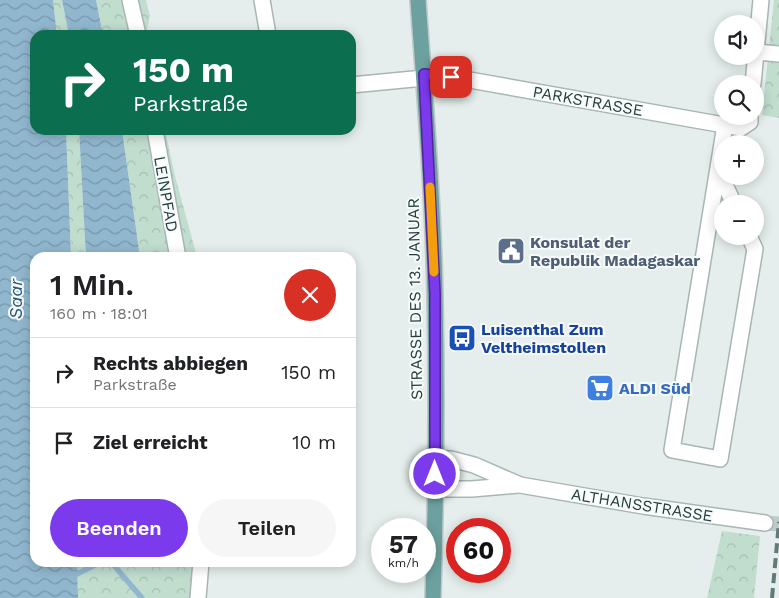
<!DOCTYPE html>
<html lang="de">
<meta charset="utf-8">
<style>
:root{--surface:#fff;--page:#f6f6f6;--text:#202124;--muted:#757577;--line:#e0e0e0;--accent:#7c3aed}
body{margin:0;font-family:"Work Sans",sans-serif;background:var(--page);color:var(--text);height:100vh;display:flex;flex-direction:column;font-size:19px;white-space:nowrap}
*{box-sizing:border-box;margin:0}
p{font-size:16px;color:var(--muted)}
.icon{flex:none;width:28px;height:28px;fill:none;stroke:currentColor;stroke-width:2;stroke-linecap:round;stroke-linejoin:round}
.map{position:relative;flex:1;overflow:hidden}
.side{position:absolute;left:30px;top:252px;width:326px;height:315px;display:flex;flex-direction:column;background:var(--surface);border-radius:15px;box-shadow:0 2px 12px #0003}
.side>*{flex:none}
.banner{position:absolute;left:30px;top:30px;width:326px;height:105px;border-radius:15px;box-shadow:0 2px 12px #0003;background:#0b6e4f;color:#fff;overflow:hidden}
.fabs{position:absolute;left:714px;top:15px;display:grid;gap:10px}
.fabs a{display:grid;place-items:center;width:50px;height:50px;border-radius:50%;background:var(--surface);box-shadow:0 2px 12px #0003;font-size:25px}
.speed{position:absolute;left:371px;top:518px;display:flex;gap:10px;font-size:25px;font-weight:700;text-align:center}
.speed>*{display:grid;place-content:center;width:65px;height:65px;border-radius:50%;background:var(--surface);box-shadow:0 2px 12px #0003;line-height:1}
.speed small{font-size:12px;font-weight:400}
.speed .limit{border:8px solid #d22;background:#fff;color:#111}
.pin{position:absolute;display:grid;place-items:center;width:42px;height:42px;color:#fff;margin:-21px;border-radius:10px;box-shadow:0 2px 8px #0006}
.me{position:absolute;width:55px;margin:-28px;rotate:0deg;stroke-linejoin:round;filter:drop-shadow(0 0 4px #0008)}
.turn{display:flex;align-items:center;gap:18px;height:105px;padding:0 20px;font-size:22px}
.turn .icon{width:65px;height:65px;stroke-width:2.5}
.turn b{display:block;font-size:35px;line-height:42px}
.round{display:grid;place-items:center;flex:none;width:52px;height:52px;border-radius:26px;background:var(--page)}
.headline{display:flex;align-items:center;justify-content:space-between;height:85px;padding:0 20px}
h1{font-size:30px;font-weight:600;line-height:38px}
.cta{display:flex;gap:10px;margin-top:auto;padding:10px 20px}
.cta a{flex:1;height:58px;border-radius:30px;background:var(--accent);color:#fff;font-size:20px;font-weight:600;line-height:58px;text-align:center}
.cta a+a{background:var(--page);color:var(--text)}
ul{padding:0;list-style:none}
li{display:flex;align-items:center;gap:15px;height:70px;padding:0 20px;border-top:1px solid var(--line)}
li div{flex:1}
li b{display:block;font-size:19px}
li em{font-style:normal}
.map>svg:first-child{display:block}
.forest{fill:url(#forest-crowns)}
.water{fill:url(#water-waves)}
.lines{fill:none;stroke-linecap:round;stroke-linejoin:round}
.stream{stroke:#91b7cf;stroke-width:5.5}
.minor-tunnel{stroke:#bfcbc9;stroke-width:15;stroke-dasharray:15 8;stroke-linecap:butt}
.minor-casing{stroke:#a8b6b4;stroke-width:18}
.major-casing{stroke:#c2c9c9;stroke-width:18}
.minor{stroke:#fff;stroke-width:15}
.major{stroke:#6ca19f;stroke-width:15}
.rail{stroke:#607a79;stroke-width:4;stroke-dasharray:10 5;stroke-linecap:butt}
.route-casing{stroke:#51269a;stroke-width:12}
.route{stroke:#7c3aed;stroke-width:9}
.slow{stroke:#f59e0b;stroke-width:9}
.labels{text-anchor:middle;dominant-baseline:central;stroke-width:4;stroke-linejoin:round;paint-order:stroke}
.street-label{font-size:16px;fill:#253f3e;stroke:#f6faf9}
.service-label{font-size:16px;font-weight:bold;fill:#4e5e75;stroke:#f6faf9;text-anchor:start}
.transit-label{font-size:16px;font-weight:bold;fill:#164399;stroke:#f6faf9;text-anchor:start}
.shop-label{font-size:16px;font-weight:bold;fill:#366cbe;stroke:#f6faf9;text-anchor:start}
.water-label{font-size:18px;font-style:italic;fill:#225678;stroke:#f6faf9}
</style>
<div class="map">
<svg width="779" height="598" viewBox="0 0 779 598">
<defs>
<pattern id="forest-crowns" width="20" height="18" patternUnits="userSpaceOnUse" patternTransform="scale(1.25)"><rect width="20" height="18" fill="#c0ddce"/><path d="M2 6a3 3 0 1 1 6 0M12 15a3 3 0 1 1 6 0" fill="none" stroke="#a5bfb2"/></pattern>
<pattern id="water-waves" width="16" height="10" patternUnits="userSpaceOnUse" patternTransform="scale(1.25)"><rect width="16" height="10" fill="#91b7cf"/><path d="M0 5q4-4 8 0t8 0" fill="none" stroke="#7696a9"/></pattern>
</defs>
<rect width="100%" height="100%" fill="#e5eeec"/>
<!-- forest -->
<g class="forest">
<path d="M53 0H62L69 35H57Z"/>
<path d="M96 0H146L150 16 146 35H103Z"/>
<path d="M774 0H779V118L762 115Z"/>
<path d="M66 130H79L86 257H71Z"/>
<path d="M122 130H165L175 176 197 257H140Z"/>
<path d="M722 531 760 536 754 598H707Z"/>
<path d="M102 562 208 563 205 598H78L77 563H90L93 568Z"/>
</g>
<!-- water -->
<g class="water">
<path d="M0 0H53L57 35H35V130H66L71 257 35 258V562L77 563 78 598H0Z"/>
<path d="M62 0H96L103 35H69Z"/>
<path d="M79 130H122L140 257H86Z"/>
</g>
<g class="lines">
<!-- stream -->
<g class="stream">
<path d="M111 562 142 598"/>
<path d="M70 573 77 574 101 562"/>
</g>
<!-- minor-tunnel -->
<path class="minor-tunnel" d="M765 523 779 524"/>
<defs>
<g id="minor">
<path d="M130 0 138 35"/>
<path d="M262 0 268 35"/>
<path d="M757 52 779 54"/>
<path d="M424 74 464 79 741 128 750 122V116"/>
<path d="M753 84 761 0"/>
<path d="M351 85 424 78"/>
<path d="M725 125 672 450 720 459 755 249 749 236"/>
<path d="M155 130 178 258"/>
<path d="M718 170 734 204"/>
<path d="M435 459H451L474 465 520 485 643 506 765 523"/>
<path d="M435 489H472L518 485"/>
<path d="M198 598 201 562"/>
</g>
<path id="major" d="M418 0C425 98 433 197 435 295 437 396 436 497 433 598"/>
</defs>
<!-- minor casing -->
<use href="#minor" class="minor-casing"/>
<!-- major casing -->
<use href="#major" class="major-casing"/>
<!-- minor -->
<use href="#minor" class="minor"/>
<!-- major -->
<use href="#major" class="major"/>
<!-- rail -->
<path class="rail" d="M772 598 779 522"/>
</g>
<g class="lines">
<defs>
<path id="route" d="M435 474V294L424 74 451 77"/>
</defs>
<!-- route casing -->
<use href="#route" class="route-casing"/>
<!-- route -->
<use href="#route" class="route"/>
<!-- slow -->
<path class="slow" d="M430 187 434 272"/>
</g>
<!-- icons -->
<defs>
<symbol id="civic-square" viewBox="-11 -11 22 22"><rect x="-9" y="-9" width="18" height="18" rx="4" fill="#5c6f8a" stroke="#f6faf9"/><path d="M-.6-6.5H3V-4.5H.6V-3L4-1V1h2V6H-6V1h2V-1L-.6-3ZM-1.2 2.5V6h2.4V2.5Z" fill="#fff"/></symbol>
<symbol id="bus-square" viewBox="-11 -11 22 22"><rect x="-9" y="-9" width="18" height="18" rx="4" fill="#1a4fb4" stroke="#f6faf9"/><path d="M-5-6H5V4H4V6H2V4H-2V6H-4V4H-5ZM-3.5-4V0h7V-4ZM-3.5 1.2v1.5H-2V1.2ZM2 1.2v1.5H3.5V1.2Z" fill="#fff"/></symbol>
<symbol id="supermarket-square" viewBox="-11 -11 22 22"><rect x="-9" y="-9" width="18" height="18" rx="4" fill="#3f7fe0" stroke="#f6faf9"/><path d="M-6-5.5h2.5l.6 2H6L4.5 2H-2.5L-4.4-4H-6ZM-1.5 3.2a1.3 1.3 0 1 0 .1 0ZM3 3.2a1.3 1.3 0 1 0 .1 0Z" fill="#fff"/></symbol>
</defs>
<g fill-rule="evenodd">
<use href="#civic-square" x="495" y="235" width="32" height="32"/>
<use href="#bus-square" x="446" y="322" width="32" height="32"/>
<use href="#supermarket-square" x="584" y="372" width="32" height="32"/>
</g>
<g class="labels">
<!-- street labels -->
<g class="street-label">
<text transform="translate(588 101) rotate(10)">PARKSTRASSE</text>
<text transform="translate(166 194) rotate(80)">LEINPFAD</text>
<text transform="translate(415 299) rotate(-91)">STRASSE DES 13. JANUAR</text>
<text transform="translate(642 505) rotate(9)">ALTHANSSTRASSE</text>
</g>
<!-- service labels -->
<g class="service-label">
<text x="530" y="242">Konsulat der<tspan x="530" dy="18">Republik Madagaskar</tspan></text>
</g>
<!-- transit labels -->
<g class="transit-label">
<text x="481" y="329">Luisenthal Zum<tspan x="481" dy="18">Veltheimstollen</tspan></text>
</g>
<!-- shop labels -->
<g class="shop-label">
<text x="619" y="388">ALDI Süd</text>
</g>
<!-- water labels -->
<g class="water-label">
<text transform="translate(15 299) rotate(-90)">Saar</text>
</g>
</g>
</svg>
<div class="fabs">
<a><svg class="icon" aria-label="sound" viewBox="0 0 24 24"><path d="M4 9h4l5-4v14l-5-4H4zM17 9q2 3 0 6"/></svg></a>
<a><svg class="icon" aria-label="search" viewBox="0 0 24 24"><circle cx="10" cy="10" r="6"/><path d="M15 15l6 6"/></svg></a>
<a>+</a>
<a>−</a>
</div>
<div class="speed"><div>57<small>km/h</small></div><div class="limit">60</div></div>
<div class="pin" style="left:451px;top:77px;background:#d93025"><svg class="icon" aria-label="arrive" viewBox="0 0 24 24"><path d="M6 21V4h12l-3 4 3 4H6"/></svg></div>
<svg class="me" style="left:435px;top:474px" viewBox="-20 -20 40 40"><circle r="17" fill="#7c3aed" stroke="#fff" stroke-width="3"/><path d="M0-11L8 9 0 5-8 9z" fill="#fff"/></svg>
<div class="banner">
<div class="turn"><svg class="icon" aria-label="right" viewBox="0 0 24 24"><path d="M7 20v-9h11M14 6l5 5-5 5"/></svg><div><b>150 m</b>Parkstraße</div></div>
</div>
<section class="side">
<div class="headline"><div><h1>1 Min.</h1><p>160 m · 18:01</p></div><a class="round" style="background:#d93025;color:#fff"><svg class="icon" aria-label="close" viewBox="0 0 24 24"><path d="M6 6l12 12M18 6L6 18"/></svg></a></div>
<ul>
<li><svg class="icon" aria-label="right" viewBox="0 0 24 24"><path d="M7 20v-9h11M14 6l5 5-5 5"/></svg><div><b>Rechts abbiegen</b><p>Parkstraße</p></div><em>150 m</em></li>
<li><svg class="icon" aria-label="arrive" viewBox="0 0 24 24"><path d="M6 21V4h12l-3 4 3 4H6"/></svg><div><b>Ziel erreicht</b></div><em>10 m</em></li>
</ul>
<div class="cta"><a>Beenden</a><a>Teilen</a></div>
</section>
</div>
